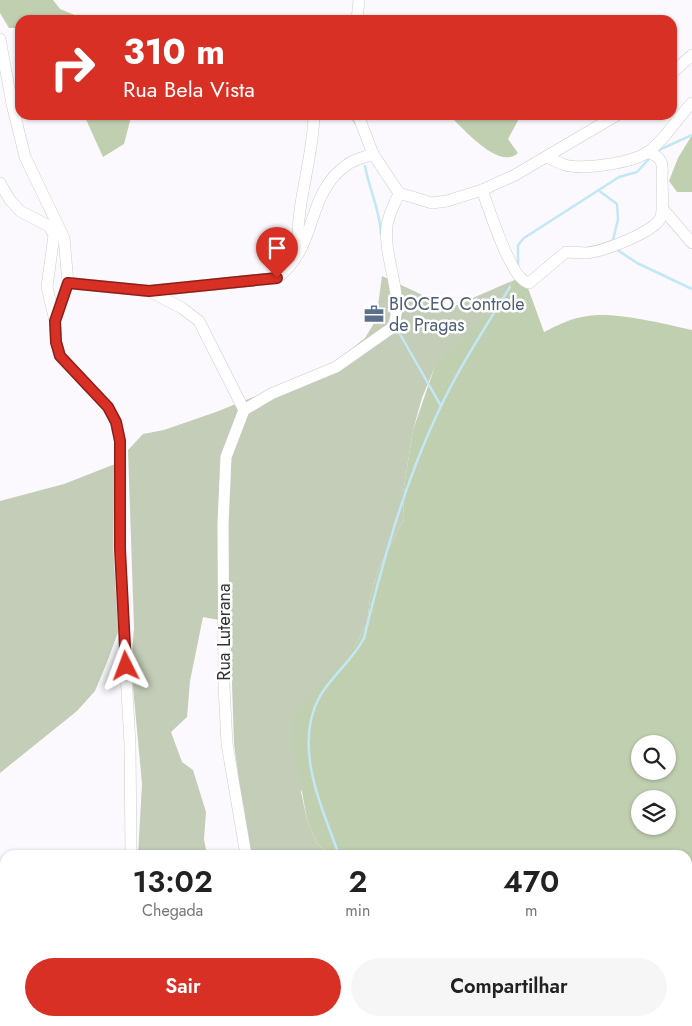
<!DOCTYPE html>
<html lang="pt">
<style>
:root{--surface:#fff;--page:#f6f6f6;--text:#222;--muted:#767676;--accent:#d93025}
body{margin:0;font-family:Jost,sans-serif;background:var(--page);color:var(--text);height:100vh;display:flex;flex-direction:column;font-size:19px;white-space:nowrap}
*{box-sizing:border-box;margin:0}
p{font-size:16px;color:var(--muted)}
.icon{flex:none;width:28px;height:28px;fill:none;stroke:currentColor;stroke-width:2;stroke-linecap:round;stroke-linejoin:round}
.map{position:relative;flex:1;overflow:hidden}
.details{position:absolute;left:0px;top:850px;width:692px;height:176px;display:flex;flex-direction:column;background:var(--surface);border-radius:15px 15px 0 0;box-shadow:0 1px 4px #0004}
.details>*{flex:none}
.guide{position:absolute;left:15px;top:15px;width:662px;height:105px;border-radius:15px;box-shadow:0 1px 4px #0004;background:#d93025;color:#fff;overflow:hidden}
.fabs{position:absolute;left:631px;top:735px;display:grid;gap:10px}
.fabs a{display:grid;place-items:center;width:45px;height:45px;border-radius:50%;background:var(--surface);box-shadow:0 1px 4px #0004;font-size:25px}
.pin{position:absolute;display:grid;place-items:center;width:42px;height:42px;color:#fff;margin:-51px -21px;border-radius:50% 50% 50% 0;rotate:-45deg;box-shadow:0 0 5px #0007}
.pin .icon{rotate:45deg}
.me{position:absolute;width:55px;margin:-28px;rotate:357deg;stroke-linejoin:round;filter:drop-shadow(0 0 4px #0008)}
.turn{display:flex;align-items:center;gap:18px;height:105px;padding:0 25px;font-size:22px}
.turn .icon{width:65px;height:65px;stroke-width:2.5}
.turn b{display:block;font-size:35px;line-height:42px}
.eta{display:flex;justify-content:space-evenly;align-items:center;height:85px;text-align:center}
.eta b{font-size:30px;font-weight:600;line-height:35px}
.primary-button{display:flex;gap:10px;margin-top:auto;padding:10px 25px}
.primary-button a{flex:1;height:58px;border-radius:30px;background:var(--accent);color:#fff;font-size:20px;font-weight:600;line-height:58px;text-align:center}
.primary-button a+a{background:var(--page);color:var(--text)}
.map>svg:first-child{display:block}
.green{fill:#c3cdb8}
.forest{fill:#c1cfb1;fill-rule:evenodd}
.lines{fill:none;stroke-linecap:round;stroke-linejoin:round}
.stream{stroke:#c2e7f6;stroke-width:2.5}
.minor-casing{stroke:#cdcccf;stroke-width:12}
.minor{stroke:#fff;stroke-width:11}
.route-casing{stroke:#8d1f18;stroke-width:12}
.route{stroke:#d93025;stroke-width:9}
.labels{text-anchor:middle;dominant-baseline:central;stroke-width:5;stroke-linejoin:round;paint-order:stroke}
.service-label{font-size:18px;fill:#4e5e75;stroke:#fff;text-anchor:start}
.street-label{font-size:18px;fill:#323233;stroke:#fff}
</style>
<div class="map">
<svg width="692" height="1026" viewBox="0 0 692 1026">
<rect width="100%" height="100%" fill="#fbf9fd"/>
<!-- green -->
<g class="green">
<path d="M382 276 450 308 512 281 502 300 434 369 422 398 413 430 403 493 404 519 379 567 370 599 367 624 354 647 301 792 307 820 317 843 330 855H249L234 744 230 622 203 617 190 681 187 717 171 732 182 762 193 770 206 812 204 839 207 855H138L142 784 131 665 134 628 128 450 143 434 164 430 216 412 286 384 336 361 365 338 376 320Z"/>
<path d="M115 464 121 624 107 662 95 691 77 711 0 773V501L64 484Z"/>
<path d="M228 1021H474L479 1026H232Z"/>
</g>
<!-- forest -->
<g class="forest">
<path d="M0 0H53L60 9 87 20H20V28H9L0 13Z"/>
<path d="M84 115H129L130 121 124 144 103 157Z"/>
<path d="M449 115H521L508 139 518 153C499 171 463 128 449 115Z"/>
<path d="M692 135V192H677L669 181 678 158Z"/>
<path d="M524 277 544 332C558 325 571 318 588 316 615 311 665 324 692 330V1026H479L474 1021H688V855H330L317 843 307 820 292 736 296 712 354 647 367 624 370 599 379 567 404 519 403 493 413 430 434 369 443 356 502 300 512 281ZM640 744H668V771H640ZM640 799H668V826H640Z"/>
<path d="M0 927 5 939V1021H36L37 1026H0Z"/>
</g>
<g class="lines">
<!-- stream -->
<g class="stream">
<path d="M350 115 356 124"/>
<path d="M659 150 692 135"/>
<path d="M365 166C369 189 380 210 381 234"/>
<path d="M598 190 617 204 618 219 613 240"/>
<path d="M616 249 637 263 692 289"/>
<path d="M518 267V245L524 238 619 177 637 172 648 160"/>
<path d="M397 329 441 406"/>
<path d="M339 855C322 807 292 746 320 696 332 675 353 660 364 638 385 552 409 467 450 388 468 353 490 320 510 287"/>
<path d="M468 1021 473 1026"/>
</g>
<defs>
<g id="minor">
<path d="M357 20 359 0"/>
<path d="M0 39 12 104 25 157 64 238 68 283 55 321 56 342 60 356 108 407 116 422 120 441 119 549 130 744 131 855"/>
<path d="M672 73 692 55"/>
<path d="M358 115 373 154 399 193 432 203 447 201 482 190 515 175 617 115"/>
<path d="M547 157C553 160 559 163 565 165 583 170 632 163 648 152 665 140 677 118 692 103"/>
<path d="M0 183 10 200 20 211 49 226 54 235 47 287 55 321"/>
<path d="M482 190C489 208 511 281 529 283L566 252C573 252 579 253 586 253 601 252 656 232 661 217 664 205 662 190 662 178 663 163 663 157 647 152"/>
<path d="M662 208 692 243"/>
<path d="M298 252C295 205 313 161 314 115"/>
<path d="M68 283 149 291 277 278C320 245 304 194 348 164 355 159 365 157 373 154"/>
<path d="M149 291 182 308 199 321 244 410"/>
<path d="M244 410 226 457 223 524 224 686 227 744 246 855"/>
<path d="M244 410 271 394 336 367 393 327C405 295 383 259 387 226 388 215 395 204 399 193"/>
<path d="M291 1021 294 1026"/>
<path d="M52 1026V1021"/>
<path d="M98 1026 101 1021"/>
<path d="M142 1026 144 1021"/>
<path d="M189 1026 194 1021"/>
</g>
</defs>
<!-- minor casing -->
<use href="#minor" class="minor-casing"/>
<!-- minor -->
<use href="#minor" class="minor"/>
</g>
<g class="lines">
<defs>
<path id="route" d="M126 666 120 549V441L116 422 108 407 60 356 56 342 55 321 68 283 149 291 277 278"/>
</defs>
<!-- route casing -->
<use href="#route" class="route-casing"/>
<!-- route -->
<use href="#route" class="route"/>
</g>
<!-- icons -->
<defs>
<symbol id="office-bare" viewBox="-9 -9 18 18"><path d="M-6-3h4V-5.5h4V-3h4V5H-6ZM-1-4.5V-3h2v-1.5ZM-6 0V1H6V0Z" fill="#5c6f8a" stroke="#fff" stroke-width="2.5" paint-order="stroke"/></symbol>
</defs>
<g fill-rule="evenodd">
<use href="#office-bare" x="360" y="300" width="28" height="28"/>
</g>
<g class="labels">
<!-- service labels -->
<g class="service-label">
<text x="389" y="304">BIOCEO Controle<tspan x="389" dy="21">de Pragas</tspan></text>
</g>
<!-- street labels -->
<g class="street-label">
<text transform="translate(224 632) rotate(-90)">Rua Luterana</text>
</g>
</g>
</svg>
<div class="fabs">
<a><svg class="icon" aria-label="search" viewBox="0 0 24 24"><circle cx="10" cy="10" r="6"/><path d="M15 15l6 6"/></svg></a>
<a><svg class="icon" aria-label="layers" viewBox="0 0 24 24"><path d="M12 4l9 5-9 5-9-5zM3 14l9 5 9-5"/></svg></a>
</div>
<div class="pin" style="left:277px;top:278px;background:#d93025"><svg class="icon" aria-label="arrive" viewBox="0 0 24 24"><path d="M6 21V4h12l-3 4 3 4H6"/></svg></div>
<svg class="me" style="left:126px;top:666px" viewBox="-20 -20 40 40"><path d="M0-17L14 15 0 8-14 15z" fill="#d93025" stroke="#fff" stroke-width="4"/></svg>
<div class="guide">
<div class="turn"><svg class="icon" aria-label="right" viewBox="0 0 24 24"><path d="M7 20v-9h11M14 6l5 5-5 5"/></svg><div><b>310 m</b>Rua Bela Vista</div></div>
</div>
<section class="details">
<div class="eta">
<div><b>13:02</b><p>Chegada</p></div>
<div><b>2</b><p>min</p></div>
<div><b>470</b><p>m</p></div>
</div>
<div class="primary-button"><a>Sair</a><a>Compartilhar</a></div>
</section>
</div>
